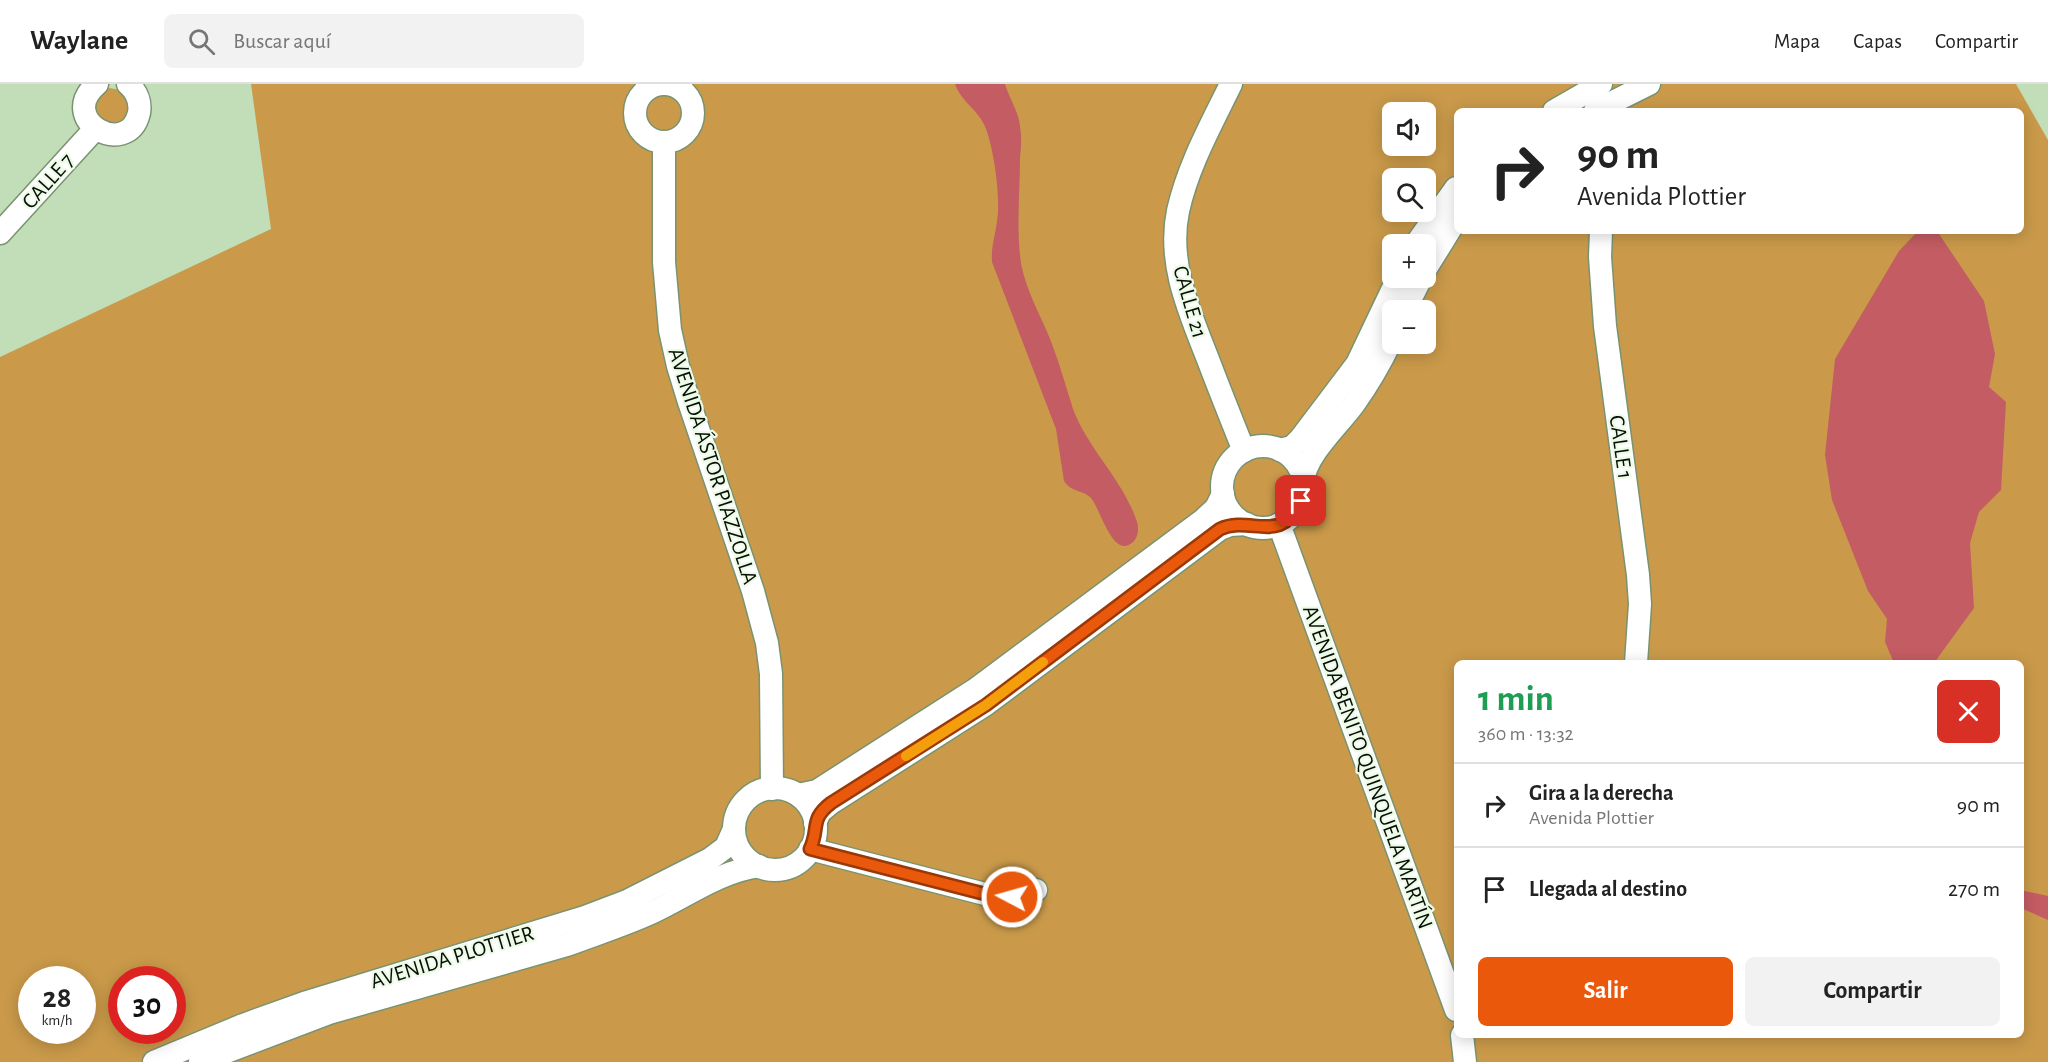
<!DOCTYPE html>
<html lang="es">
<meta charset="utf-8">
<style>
:root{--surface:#fff;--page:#f2f2f2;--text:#222;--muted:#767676;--line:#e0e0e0;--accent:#ea580c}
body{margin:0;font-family:"Alegreya Sans",sans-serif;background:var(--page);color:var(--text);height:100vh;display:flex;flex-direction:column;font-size:22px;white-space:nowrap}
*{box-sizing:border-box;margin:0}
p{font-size:20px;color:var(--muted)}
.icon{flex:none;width:33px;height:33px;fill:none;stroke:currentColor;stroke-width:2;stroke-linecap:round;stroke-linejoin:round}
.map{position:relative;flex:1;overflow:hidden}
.panel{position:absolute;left:1454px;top:576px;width:570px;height:378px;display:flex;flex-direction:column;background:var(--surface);border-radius:9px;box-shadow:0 3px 15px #0003}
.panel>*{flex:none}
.guide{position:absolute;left:1454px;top:24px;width:570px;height:126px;border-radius:9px;box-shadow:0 3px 15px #0003;background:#fff;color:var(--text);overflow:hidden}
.controls{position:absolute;left:1382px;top:18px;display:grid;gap:12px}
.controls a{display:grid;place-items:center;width:54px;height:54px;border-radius:9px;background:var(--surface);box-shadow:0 3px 15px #0003;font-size:30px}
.speed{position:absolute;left:18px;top:882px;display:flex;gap:12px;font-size:30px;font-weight:700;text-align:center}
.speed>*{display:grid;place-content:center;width:78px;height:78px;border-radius:50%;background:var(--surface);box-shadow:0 3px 15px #0003;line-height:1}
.speed small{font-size:15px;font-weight:400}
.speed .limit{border:9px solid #d22;background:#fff;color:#111}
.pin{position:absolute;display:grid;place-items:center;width:51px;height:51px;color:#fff;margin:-26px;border-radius:12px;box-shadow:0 3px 9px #0006}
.me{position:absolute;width:66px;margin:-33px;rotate:276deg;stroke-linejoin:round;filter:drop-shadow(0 0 4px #0008)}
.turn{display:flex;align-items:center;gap:21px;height:126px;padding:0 24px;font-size:27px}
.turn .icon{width:78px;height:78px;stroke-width:2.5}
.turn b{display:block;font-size:42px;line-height:51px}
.round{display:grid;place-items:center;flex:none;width:63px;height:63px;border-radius:9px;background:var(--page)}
.summary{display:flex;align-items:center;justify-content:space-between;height:102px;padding:0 24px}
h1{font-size:36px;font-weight:600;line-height:45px;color:#1e9e55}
.primary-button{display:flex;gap:12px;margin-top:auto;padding:12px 24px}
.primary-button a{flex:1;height:69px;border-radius:9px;background:var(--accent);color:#fff;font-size:24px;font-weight:600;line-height:69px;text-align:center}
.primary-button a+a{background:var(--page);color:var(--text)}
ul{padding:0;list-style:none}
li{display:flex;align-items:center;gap:18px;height:84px;padding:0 24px;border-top:2px solid var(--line)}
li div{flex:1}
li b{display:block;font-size:22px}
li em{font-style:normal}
header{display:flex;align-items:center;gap:36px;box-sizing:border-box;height:84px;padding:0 30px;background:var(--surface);border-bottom:2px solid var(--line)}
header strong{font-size:28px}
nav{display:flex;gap:33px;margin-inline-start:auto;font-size:21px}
.search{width:420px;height:54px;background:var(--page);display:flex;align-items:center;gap:15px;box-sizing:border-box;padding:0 21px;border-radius:9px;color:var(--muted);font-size:22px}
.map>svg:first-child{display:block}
.green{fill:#ca9a4a;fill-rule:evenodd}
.water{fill:#c45c63}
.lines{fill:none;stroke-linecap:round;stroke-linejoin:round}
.minor-casing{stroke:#799370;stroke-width:25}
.minor{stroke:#fff;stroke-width:22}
.route-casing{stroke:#983908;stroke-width:15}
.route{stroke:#ea580c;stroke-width:10}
.slow{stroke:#f59e0b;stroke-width:10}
.labels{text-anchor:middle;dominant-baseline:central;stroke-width:4.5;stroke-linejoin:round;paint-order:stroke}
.street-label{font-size:22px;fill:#060f04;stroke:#ecfae7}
</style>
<header>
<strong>Waylane</strong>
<div class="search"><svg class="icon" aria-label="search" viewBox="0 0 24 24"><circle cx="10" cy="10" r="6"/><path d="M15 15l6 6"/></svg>Buscar aquí</div>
<nav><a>Mapa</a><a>Capas</a><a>Compartir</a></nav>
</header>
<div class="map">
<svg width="2048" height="978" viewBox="0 0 2048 978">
<rect width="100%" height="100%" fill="#c2deb8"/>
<!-- green -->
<g class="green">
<path d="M251 0H2016L2048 56V978H0V273L271 145ZM1456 27H2020V147H1456ZM1392 28H1425V62H1392ZM1392 94H1425V128H1392ZM1392 160H1425V194H1392ZM1392 226H1425V260H1392ZM1456 579H2020V951H1456ZM32 896H82V946H32ZM122 896H172V946H122Z"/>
<path d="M109 4 121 6 131 21 127 33 117 40 99 36 94 19 104 6Z"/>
</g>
<!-- water -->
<g class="water">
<path d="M955 0H1005C1009 14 1019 28 1020 43 1022 53 1021 64 1020 74 1020 108 1016 145 1021 179 1026 208 1042 233 1052 260 1060 281 1066 303 1073 325 1088 365 1122 395 1136 435 1139 442 1139 451 1134 457 1113 479 1100 422 1090 413 1082 406 1071 408 1064 397L1056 345 992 178C991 162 995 153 997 137 1001 115 994 66 986 45 980 27 961 18 955 0Z"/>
<path d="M1918 147H1937L1984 217 1995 270 1989 303 2006 318 2001 406 1979 428 1970 459 1974 524 1934 579H1894L1885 558 1887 535 1868 507 1832 416 1825 371 1835 275 1899 167Z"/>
<path d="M2020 806 2048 812V836L2021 824Z"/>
</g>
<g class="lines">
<defs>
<g id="minor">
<path d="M97 0C55 36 128 76 139 29 141 17 136 7 128 0"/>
<path d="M1231 0C1211 41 1188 82 1178 127 1167 180 1190 229 1209 278 1220 307 1232 337 1244 367"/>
<circle cx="664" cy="29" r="29"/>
<path d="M1554 27 1601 0"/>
<path d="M1595 27 1649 0"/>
<path d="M664 59V178L670 246 678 282 689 318 753 507 767 559 771 590 772 705"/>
<path d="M1601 147 1600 173 1605 242 1638 491 1640 520 1636 579"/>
<path d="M0 149 95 45"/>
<path d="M1416 160 1456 104"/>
<path d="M1425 186 1456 136"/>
<path d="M1405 226 1421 194"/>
<circle cx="1263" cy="403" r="41"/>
<path d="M1280 366 1292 363 1301 354 1357 280 1398 194"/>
<path d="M1303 397C1306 370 1338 342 1354 320 1369 299 1381 278 1392 255"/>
<path d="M1279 440 1456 926"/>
<circle cx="775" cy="745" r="41"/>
<path d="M798 711 817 707 976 605 1203 436 1216 424 1223 410"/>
<path d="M815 739 820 728 831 719 985 621 1220 445 1230 441 1247 440"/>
<path d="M810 765 985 810C1004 812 1019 814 1036 806"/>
<path d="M1462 951 1465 978"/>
<path d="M154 978 243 941 304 919 585 833 627 817 710 775 726 763 734 745"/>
<path d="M200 978 329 929 567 861C596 850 625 841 653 828 687 812 721 787 759 782"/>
</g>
</defs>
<!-- minor casing -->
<use href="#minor" class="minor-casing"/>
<!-- minor -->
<use href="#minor" class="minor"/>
</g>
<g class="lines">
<defs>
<path id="route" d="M1012 813 985 810 810 765C820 744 809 736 831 719L986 621 1220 445C1251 431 1281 462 1301 417"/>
</defs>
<!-- route casing -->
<use href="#route" class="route-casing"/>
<!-- route -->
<use href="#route" class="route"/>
<!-- slow -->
<path class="slow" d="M906 672 986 621 1043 578"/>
</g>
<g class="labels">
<!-- street labels -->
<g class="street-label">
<text transform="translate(48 97) rotate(-48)">CALLE 7</text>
<text transform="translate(1190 218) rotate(74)">CALLE 21</text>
<text transform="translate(1621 363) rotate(82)">CALLE 1</text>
<text transform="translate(713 382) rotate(72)">AVENIDA ÁSTOR PIAZZOLLA</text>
<text transform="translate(1368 683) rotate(70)">AVENIDA BENITO QUINQUELA MARTÍN</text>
<text transform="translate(452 873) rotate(-17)">AVENIDA PLOTTIER</text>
</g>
</g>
</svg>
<div class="controls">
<a><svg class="icon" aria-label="sound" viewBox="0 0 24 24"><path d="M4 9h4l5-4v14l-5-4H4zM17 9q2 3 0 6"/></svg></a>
<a><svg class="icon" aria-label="search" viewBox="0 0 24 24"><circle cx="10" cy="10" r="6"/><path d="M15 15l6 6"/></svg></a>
<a>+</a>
<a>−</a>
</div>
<div class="speed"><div>28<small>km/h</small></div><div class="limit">30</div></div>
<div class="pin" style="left:1301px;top:417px;background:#d93025"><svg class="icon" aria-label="arrive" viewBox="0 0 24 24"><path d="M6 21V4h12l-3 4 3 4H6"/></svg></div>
<svg class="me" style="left:1012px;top:813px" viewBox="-20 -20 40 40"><circle r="17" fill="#ea580c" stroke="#fff" stroke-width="3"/><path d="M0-11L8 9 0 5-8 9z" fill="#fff"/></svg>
<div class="guide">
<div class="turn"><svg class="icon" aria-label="right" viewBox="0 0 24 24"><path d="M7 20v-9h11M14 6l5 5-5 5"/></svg><div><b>90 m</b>Avenida Plottier</div></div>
</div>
<section class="panel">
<div class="summary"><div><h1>1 min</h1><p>360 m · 13:32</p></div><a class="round" style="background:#d93025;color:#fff"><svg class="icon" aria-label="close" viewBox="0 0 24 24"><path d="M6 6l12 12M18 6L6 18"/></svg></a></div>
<ul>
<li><svg class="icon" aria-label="right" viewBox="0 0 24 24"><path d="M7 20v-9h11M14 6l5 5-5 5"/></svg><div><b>Gira a la derecha</b><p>Avenida Plottier</p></div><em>90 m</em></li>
<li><svg class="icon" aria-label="arrive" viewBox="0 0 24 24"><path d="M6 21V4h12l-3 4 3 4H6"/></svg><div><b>Llegada al destino</b></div><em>270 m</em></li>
</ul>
<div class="primary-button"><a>Salir</a><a>Compartir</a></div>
</section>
</div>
